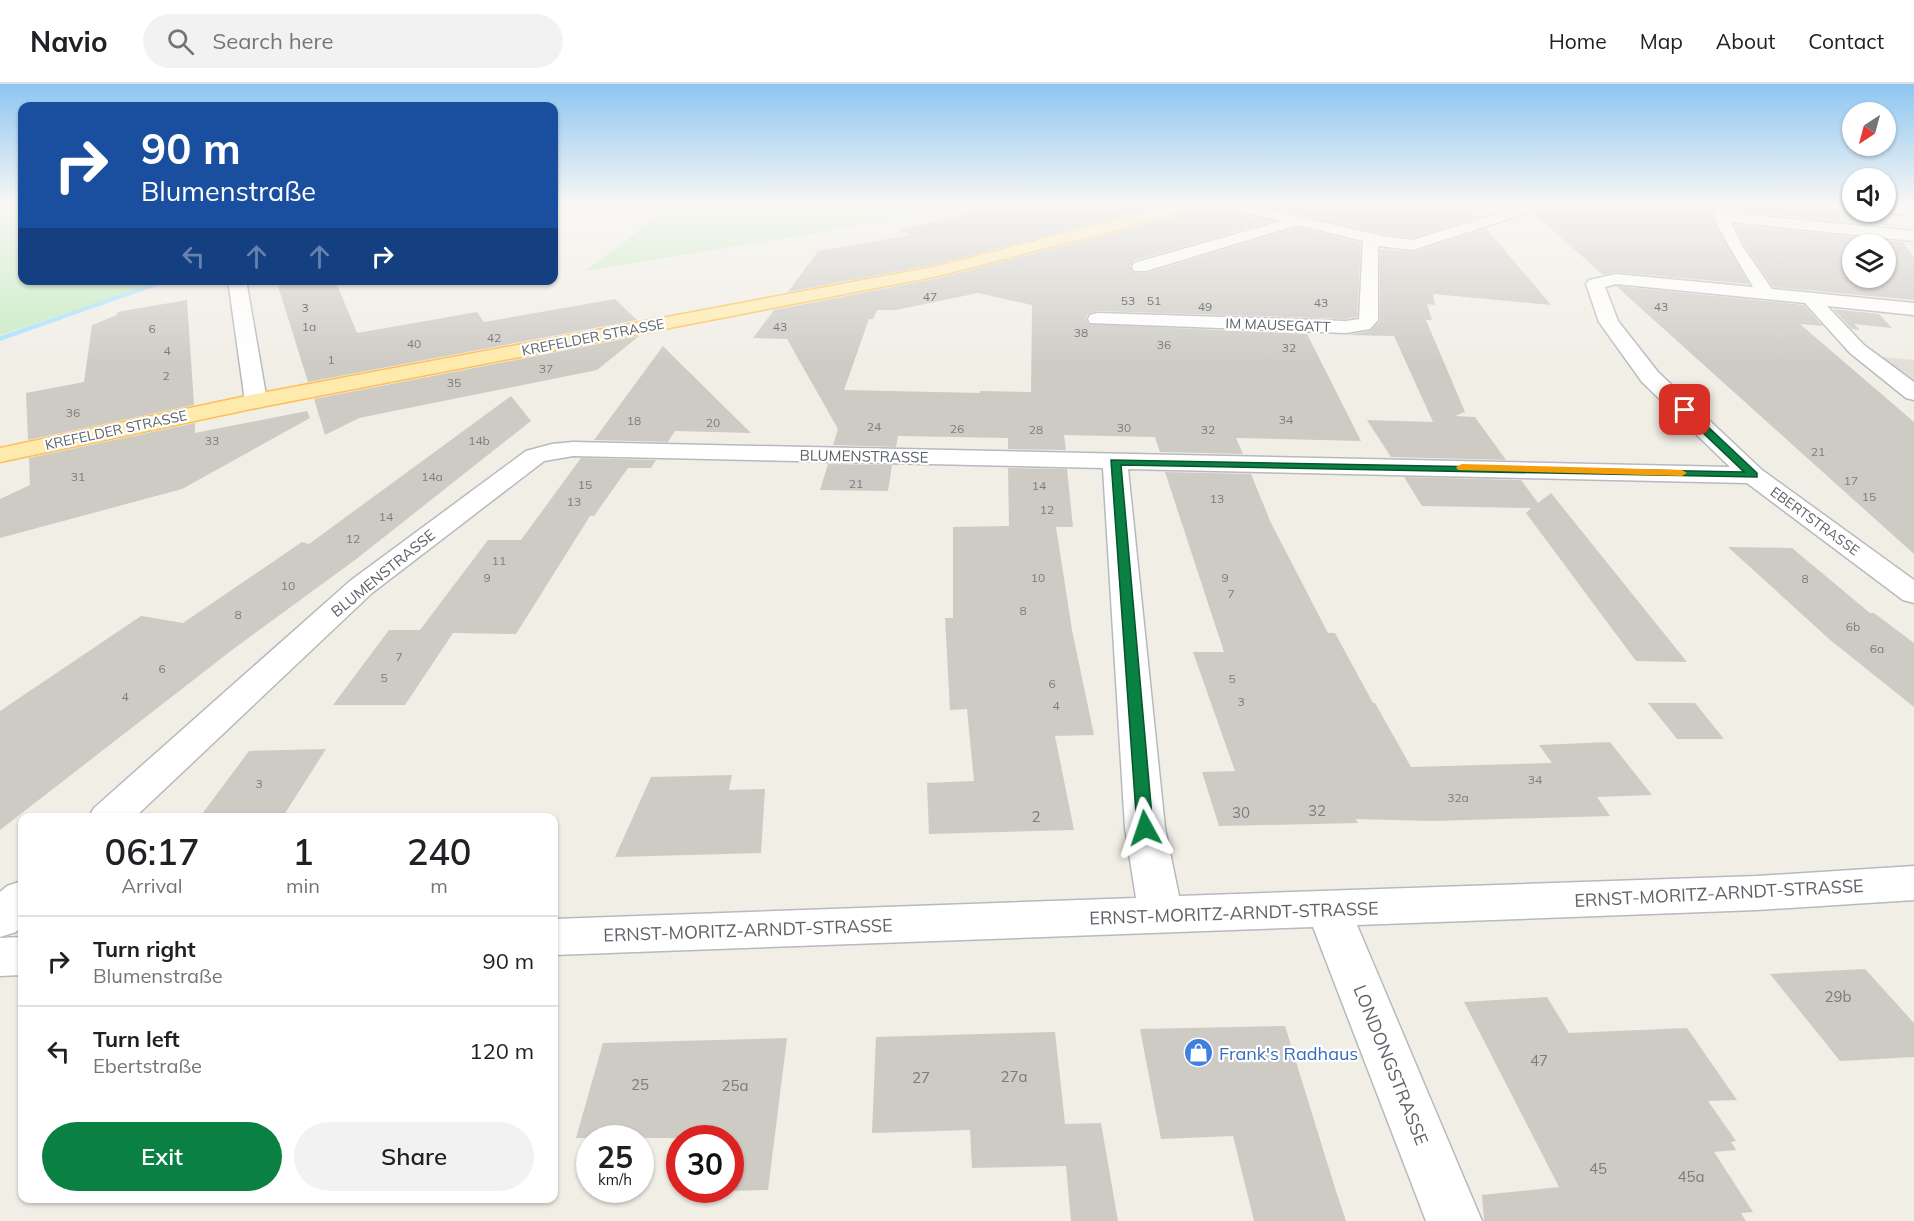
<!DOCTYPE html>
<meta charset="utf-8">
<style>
:root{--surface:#fff;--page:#f2f2f2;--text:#202124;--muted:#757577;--line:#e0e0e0;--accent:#0b8043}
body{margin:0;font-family:Mulish,sans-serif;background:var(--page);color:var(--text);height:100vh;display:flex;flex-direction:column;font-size:22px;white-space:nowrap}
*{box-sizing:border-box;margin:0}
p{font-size:20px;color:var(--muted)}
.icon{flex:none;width:33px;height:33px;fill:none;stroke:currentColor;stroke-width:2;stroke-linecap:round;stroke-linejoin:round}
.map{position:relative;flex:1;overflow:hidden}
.drawer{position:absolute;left:18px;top:729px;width:540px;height:390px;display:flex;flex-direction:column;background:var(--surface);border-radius:12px;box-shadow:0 2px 4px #0004}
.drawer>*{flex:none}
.banner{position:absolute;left:18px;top:18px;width:540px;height:183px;border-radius:12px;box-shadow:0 2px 4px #0004;background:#1a4fa0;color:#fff;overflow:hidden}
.needle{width:39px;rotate:216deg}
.buttons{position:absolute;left:1842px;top:18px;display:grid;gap:12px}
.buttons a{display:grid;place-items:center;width:54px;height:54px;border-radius:50%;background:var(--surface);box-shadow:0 2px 4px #0004;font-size:30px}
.speed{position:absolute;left:576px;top:1041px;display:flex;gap:12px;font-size:30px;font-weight:700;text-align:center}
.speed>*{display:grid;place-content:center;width:78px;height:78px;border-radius:50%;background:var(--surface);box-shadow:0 2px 4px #0004;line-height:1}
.speed small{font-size:15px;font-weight:400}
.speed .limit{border:9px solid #d22;background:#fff;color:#111}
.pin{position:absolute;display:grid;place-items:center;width:51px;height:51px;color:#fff;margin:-26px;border-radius:12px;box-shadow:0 3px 9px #0006}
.me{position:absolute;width:66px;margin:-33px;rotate:355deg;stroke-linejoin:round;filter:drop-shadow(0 0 4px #0008)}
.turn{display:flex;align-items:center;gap:21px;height:126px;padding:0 24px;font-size:27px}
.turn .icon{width:78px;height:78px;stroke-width:2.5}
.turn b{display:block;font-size:42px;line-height:51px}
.lanes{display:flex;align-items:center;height:57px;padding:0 24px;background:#0003;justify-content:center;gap:30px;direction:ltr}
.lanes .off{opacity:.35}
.eta{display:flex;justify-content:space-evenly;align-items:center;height:102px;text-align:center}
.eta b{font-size:36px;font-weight:600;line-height:42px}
.action{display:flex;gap:12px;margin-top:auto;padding:12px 24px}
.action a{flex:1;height:69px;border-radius:36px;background:var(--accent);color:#fff;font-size:24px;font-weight:600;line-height:69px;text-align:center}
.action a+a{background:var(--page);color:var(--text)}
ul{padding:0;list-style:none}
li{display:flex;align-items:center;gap:18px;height:90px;padding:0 24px;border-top:2px solid var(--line)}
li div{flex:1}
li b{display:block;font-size:22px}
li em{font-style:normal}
header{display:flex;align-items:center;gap:36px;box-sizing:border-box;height:84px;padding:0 30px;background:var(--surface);border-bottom:2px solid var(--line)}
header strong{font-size:28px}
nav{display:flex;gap:33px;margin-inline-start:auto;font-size:21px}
.search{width:420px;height:54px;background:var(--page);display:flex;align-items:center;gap:15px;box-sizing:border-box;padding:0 21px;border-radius:33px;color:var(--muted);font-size:22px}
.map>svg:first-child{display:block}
.education{fill:#e3dfd7}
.green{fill:#c5ebc1}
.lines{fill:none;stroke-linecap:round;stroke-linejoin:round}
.stream{fill:#a8e1ff;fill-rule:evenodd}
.building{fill:#cecbc5;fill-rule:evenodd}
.minor-casing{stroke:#b6babe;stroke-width:3}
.major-casing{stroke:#febe52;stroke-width:3}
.minor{fill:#fff;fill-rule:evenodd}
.major{fill:#ffeaad;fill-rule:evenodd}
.route{fill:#0b8043;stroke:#07532c;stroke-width:1.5}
.slow{fill:#f59e0b}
.labels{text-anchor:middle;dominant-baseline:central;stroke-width:4.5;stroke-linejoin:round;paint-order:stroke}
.number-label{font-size:12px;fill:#797d7f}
.far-street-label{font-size:14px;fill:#5d6368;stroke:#fff}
.street-label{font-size:15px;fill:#5d6368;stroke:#fff}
.near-number-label{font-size:15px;fill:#797d7f}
.near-street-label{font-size:18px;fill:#5d6368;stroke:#fff}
.near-shop-label{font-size:18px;fill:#366cbe;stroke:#fff;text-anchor:start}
</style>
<header>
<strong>Navio</strong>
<div class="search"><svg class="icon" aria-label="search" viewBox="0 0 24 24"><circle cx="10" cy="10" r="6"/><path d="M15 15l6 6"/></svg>Search here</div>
<nav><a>Home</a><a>Map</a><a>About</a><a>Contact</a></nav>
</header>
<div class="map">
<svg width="1914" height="1137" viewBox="0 0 1914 1137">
<rect width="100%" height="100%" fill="#f1eee6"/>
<!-- education -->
<path class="education" d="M1871 272 1914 276V308Z"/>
<!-- green -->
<g class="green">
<path d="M0 122H22V196L163 197 0 251Z"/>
<path d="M672 122H946L817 149 585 187Z"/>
</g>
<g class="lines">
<!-- stream -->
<path class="stream" d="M162 196H173L0 257V252Z"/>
</g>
<!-- building -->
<g class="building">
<path d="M999 122H1161L938 180 788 208 818 167 911 151 897 146Z"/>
<path d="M1192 122H1227L1230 127 1272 137 1133 177 1130 182 1132 188 1147 189 1298 143 1361 159 1357 233 1346 235 1097 227 1088 230 1086 234 1088 240 1329 251 1307 250 1361 357 1236 354 1243 370 1160 368 1155 353 1064 351 1066 366 1008 365V354L898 352 896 363 833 361 838 345 787 255 753 254 774 226 939 194 1117 148 1189 127ZM978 209 1032 221 1031 308 980 307V309L844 306 869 235H873L877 226H896Z"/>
<path d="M1261 122H1467L1477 133 1412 154 1382 150Z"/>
<path d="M1543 122H1718L1712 134 1749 200 1616 188 1603 191 1534 129 1541 126Z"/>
<path d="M1736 122H1783L1880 130 1891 142 1734 127Z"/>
<path d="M1735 141 1903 158 1914 174V216L1773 203 1745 162ZM1852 160H1886V194H1852Z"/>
<path d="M1486 144 1551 221 1433 210 1435 221 1427 220 1432 236H1426L1465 328 1455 332 1475 333 1506 376 1391 373 1367 336 1433 338 1394 252 1347 251 1370 247 1380 237V165L1414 168Z"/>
<path d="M312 196H335L357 249 477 228 484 238 615 215 637 236 308 298 278 202Z"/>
<path d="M1616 202 1804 221 1823 242 1800 240 1914 338V470Z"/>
<path d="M187 216 194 321 28 356 26 309 84 298 92 241 117 231V228Z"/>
<path d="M1833 225 1879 230 1892 244 1854 240 1860 246 1852 245Z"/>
<path d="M639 252 597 286 359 334 325 351 314 315Z"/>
<path d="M663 262 688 287 751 349 675 347 668 358 594 356Z"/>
<path d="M511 312 531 337 355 476 236 563 0 746V627L141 532 183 539 302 458 309 460Z"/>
<path d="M307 327 310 334 182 405 0 454V415L30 401 29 374 195 339V349Z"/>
<path d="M581 374 656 376 651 384H628L594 432H590L516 550 453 549 405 621H333L389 546H420L488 456H521Z"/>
<path d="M828 380 892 381 888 407 820 406Z"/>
<path d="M1008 384 1067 385 1073 443H1056L1072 546 1094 651 1055 652 1074 746 929 750 927 699 974 697 967 625 950 626 945 534H953V443L1009 442Z"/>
<path d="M1165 388 1251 390 1271 439 1328 549H1335L1373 619H1375L1411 683 1552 679 1539 661 1610 658 1652 711 1597 713 1610 732 1432 737 1356 735 1358 739 1219 742 1202 688 1235 687 1193 568H1224Z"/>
<path d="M1404 393 1521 396 1538 419 1551 409 1687 578 1636 577 1526 429 1531 424 1422 422Z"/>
<path d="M1728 463 1792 464 1870 529H1874L1914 559V623L1829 555Z"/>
<path d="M1648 619H1695L1724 655H1677Z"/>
<path d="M326 665 282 734H199L249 667Z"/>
<path d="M732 691 729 706 765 705 761 769 615 773 651 693Z"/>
<path d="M1865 885 1914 939V973L1840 977 1770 890Z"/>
<path d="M1547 913 1569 949 1687 944 1737 1016 1708 1017 1736 1057 1731 1058 1736 1066 1714 1068 1753 1128 1741 1129 1746 1137H1484L1482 1111 1559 1103 1464 918Z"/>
<path d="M1285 942 1335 1104 1346 1137H1254L1233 1052 1161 1055 1140 945Z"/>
<path d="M1055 948 1065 1040 1101 1039 1118 1137H1071L1066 1082 972 1084 970 1046 872 1049 876 953Z"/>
<path d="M787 954 768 1106 685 1108 686 1106H730V1054H680V1075H673L677 1054H576L603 959Z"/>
</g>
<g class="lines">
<defs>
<g id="minor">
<path d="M1229 122H1253L1382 152 1412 156 1521 122H1541L1539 125 1413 166 1378 162V236L1370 245 1346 249 1090 239 1088 235 1090 231 1097 229 1346 237 1359 235 1363 157 1298 141 1146 187H1134L1132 183 1134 179 1281 137 1231 125Z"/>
<path d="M1720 122H1734L1730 129 1914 147V157L1731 138 1743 163 1772 205 1914 219V231L1827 222 1864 261 1914 298V316L1906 314 1850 269 1805 219 1616 200 1605 203 1618 237 1658 288 1762 386 1914 496V519L1903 516 1747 399 1128 385 1165 744 1179 812 1757 792 1914 782V816L1757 826 1357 841 1482 1137H1426L1313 843 554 871V835L1136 814 1125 744 1103 384 573 372 544 377 372 509 134 734H88L94 724 350 497 526 367 552 360 573 358 1730 383 1642 298 1599 238 1586 200 1589 196 1616 190 1753 203 1718 143 1714 133Z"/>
<path d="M1886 122 1914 124V132L1881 128H1886Z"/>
<path d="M228 196H246L267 317 264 322 256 324 248 322 245 317Z"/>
<path d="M22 797V841L16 848 0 853V808L7 802Z"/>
<path d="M22 853V891L0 892V854Z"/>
</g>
<path id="major" d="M1169 122H1190L1188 125 1116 146 938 192 256 324 0 378V364L256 310 938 182Z"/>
</defs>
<!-- minor casing -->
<use href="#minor" class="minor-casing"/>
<!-- major casing -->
<use href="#major" class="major-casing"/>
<!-- minor -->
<use href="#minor" class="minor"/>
<!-- major -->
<use href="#major" class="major"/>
</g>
<!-- sky -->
<linearGradient id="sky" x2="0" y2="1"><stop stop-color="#8ec6f1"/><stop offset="0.43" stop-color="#f9f7f4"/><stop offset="1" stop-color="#f9f7f4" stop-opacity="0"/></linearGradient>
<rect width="1914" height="281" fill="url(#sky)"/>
<!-- route -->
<path class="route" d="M1681 324H1688L1757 389V393L1121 381 1153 744 1151 748 1145 750 1139 748 1137 744 1111 376 1744 388 1681 328Z"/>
<!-- slow -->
<path class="slow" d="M1462 380 1682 386 1687 389 1682 392 1458 386 1456 383Z"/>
<!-- icons -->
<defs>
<symbol id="shop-disc" viewBox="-11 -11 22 22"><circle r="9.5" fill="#3f7fe0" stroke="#fff"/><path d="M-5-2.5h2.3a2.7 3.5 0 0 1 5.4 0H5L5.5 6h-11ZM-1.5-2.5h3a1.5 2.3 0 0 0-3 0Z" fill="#fff"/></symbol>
</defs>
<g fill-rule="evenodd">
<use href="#shop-disc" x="1182" y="952" width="33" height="33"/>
</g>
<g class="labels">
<!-- number labels -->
<g class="number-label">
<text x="930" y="212">47</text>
<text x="1128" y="216">53</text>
<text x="1154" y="216">51</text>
<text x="1321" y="218">43</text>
<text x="1205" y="222">49</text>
<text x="1661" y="222">43</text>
<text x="305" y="223">3</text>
<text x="309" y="242">1a</text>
<text x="780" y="242">43</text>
<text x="152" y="244">6</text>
<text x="1081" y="248">38</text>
<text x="494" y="253">42</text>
<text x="414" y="259">40</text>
<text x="1164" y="260">36</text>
<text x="1289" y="263">32</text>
<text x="167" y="266">4</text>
<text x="331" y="275">1</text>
<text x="546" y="284">37</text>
<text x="166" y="291">2</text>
<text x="454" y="298">35</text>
<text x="73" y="328">36</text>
<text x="1286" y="335">34</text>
<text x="634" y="336">18</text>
<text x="713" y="338">20</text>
<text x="874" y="342">24</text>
<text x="1124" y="343">30</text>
<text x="957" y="344">26</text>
<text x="1036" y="345">28</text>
<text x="1208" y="345">32</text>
<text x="212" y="356">33</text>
<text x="479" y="356">14b</text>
<text x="1818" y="367">21</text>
<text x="78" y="392">31</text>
<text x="432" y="392">14a</text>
<text x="1851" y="396">17</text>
<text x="856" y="399">21</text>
<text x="585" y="400">15</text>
<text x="1039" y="401">14</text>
<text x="1869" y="412">15</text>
<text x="1217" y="414">13</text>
<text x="574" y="417">13</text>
<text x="1047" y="425">12</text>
<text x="386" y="432">14</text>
<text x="353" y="454">12</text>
<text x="499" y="476">11</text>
<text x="487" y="493">9</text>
<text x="1038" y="493">10</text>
<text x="1225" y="493">9</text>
<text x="1805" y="494">8</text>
<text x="288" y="501">10</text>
<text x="1231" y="509">7</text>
<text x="1023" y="526">8</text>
<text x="238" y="530">8</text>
<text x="1853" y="542">6b</text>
<text x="1877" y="564">6a</text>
<text x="399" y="572">7</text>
<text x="162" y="584">6</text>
<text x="384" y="593">5</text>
<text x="1232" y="594">5</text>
<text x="1052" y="599">6</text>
<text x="125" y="612">4</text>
<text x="1241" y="617">3</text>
<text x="1056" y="621">4</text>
<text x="1535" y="695">34</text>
<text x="259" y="699">3</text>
<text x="1458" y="713">32a</text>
</g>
<!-- far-street labels -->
<g class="far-street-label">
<text transform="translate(1278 241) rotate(2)">IM MAUSEGATT</text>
<text transform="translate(593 253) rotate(-11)">KREFELDER STRASSE</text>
<text transform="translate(116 346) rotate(-12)">KREFELDER STRASSE</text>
<text transform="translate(1815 437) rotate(36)">EBERTSTRASSE</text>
</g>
<!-- street labels -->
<g class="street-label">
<text transform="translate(864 372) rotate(1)">BLUMENSTRASSE</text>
<text transform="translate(383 489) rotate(-39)">BLUMENSTRASSE</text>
</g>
<!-- near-number labels -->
<g class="near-number-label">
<text x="1317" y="726">32</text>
<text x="1241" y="728">30</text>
<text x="1036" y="732">2</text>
<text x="1838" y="912">29b</text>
<text x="1539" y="976">47</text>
<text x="1014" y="992">27a</text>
<text x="921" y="993">27</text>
<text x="640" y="1000">25</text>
<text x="735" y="1001">25a</text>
<text x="1598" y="1084">45</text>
<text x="1691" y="1092">45a</text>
</g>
<!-- near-street labels -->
<g class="near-street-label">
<text transform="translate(1719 809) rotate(-3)">ERNST-MORITZ-ARNDT-STRASSE</text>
<text transform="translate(1234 829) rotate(-2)">ERNST-MORITZ-ARNDT-STRASSE</text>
<text transform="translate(748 846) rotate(-2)">ERNST-MORITZ-ARNDT-STRASSE</text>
<text transform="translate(1391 981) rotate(68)">LONDONGSTRASSE</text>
</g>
<!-- near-shop labels -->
<g class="near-shop-label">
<text x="1219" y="969">Frank's Radhaus</text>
</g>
</g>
</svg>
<div class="buttons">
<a><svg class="needle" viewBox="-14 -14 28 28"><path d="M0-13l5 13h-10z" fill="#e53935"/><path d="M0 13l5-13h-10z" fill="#757577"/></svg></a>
<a><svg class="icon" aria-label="sound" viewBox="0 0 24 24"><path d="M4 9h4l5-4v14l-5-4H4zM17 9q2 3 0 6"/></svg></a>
<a><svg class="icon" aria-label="layers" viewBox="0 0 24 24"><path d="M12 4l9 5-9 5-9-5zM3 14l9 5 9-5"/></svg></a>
</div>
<div class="speed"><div>25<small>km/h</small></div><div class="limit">30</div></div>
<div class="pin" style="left:1685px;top:326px;background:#d93025"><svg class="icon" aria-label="arrive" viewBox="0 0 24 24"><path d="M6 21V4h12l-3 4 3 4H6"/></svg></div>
<svg class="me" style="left:1145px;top:744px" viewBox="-20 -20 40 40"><path d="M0-17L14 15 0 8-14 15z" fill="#0b8043" stroke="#fff" stroke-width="4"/></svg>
<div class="banner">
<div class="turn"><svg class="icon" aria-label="right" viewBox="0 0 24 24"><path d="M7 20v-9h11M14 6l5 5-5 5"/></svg><div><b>90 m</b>Blumenstraße</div></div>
<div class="lanes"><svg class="icon off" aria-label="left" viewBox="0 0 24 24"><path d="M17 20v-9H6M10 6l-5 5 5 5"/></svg><svg class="icon off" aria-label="ahead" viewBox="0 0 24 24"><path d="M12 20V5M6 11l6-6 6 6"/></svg><svg class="icon off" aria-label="ahead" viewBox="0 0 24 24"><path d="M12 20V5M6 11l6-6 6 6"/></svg><svg class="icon" aria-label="right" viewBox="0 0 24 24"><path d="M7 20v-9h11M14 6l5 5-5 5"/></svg></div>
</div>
<section class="drawer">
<div class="eta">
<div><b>06:17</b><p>Arrival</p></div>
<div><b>1</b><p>min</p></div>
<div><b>240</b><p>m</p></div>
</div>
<ul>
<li><svg class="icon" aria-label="right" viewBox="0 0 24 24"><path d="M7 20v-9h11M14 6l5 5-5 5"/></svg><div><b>Turn right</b><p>Blumenstraße</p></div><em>90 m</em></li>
<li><svg class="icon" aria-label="left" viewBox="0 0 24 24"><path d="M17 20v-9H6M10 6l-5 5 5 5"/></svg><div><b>Turn left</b><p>Ebertstraße</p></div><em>120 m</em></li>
</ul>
<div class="action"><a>Exit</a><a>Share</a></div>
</section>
</div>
